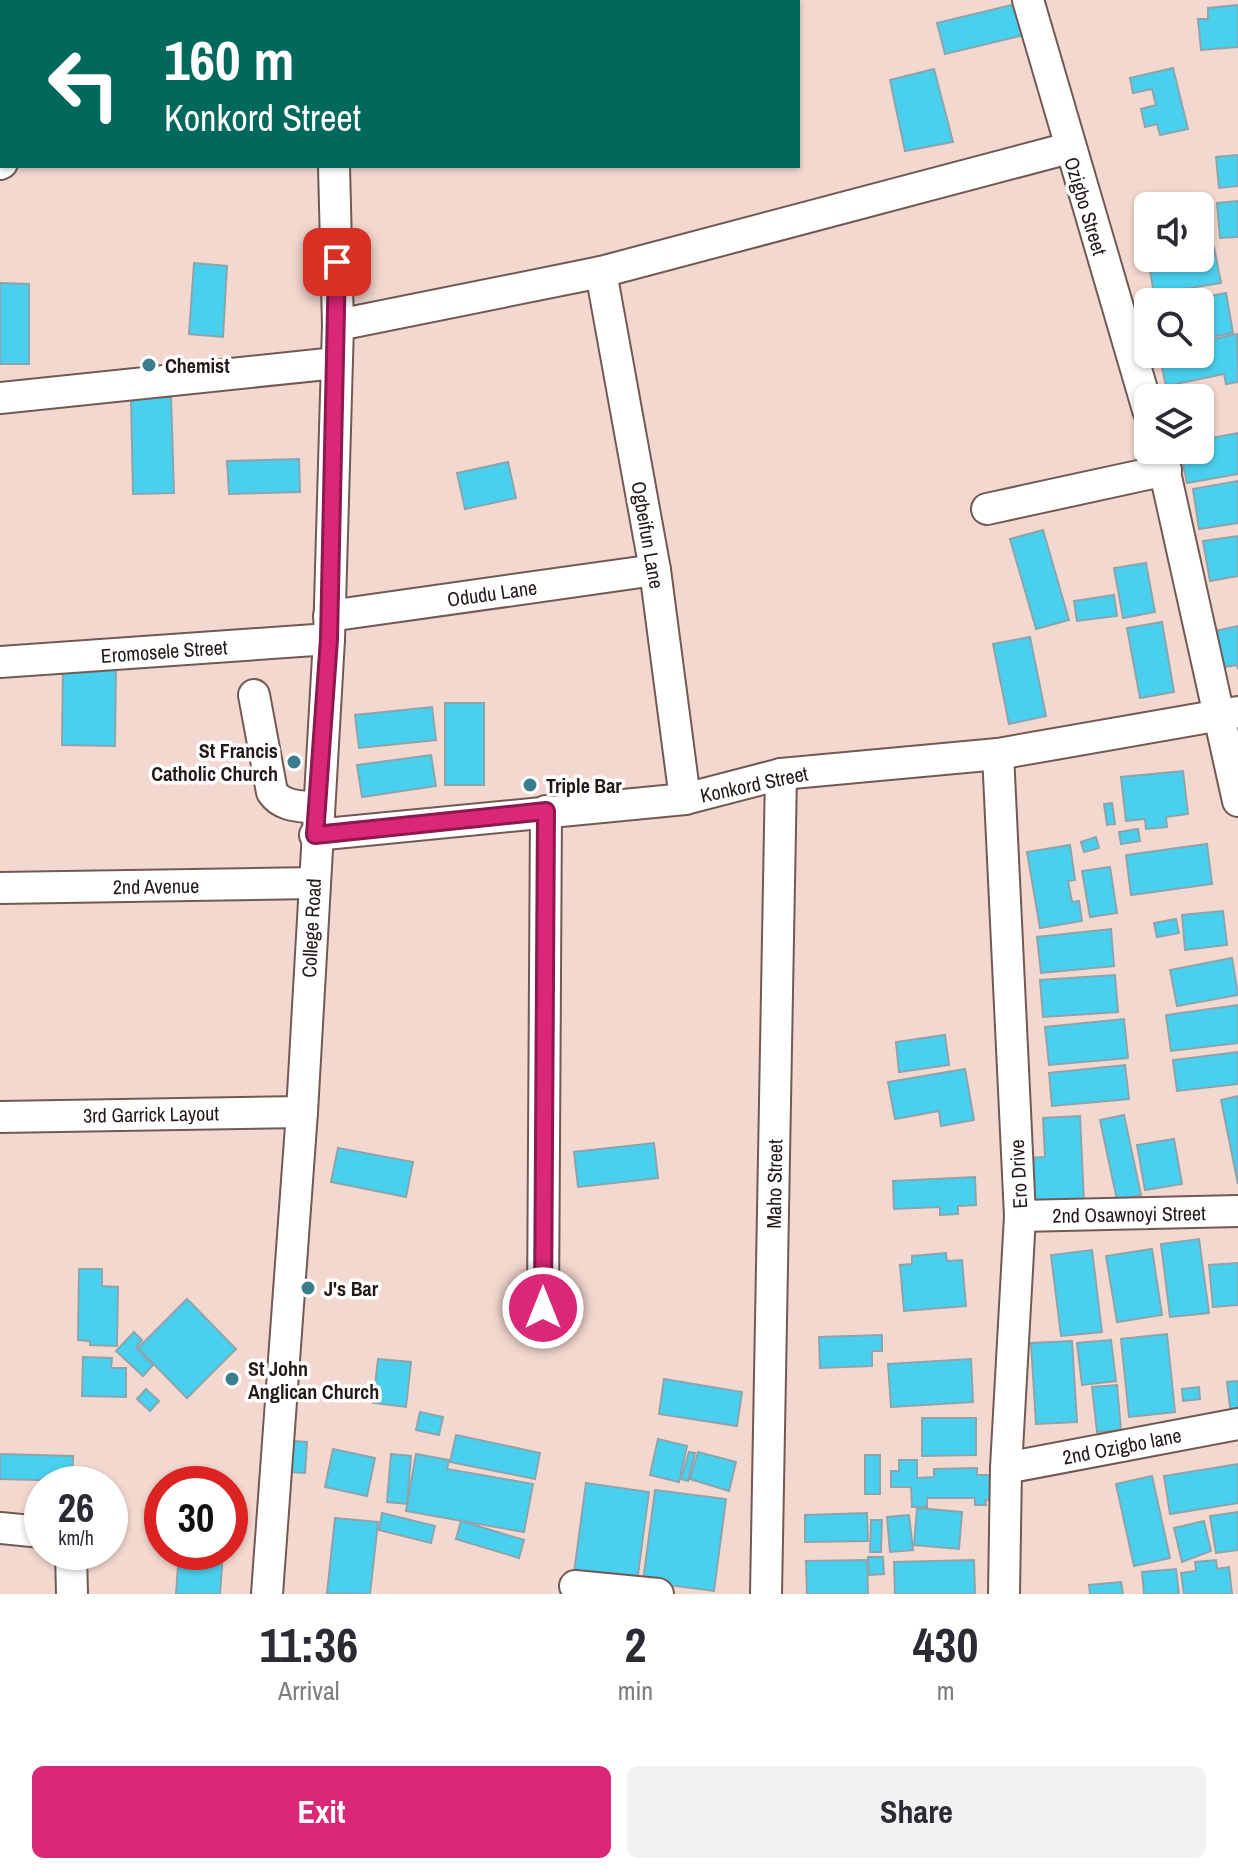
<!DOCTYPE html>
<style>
:root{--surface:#fff;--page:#f2f2f3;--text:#2b2b33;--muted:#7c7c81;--accent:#db2777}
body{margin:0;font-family:"Archivo Narrow",sans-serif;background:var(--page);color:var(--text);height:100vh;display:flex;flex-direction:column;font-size:30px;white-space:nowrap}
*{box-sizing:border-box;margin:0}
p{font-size:26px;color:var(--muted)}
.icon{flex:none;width:44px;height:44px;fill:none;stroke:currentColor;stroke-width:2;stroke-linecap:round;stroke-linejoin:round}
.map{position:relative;height:1594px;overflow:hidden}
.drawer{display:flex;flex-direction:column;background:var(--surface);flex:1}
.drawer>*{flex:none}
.guide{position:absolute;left:0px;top:0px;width:800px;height:168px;box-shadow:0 2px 6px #0004;background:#00695c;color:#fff;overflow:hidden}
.buttons{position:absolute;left:1134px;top:192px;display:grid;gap:16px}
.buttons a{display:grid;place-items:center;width:80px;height:80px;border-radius:12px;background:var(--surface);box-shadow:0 2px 6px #0004;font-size:40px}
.speed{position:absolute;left:24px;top:1466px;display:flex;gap:16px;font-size:40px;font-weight:700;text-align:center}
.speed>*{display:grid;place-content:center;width:104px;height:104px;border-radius:50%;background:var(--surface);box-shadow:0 2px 6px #0004;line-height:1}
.speed small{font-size:20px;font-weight:400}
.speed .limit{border:12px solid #d22;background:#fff;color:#111}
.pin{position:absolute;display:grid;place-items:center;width:68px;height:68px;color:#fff;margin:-34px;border-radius:16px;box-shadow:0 4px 12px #0006}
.me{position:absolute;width:88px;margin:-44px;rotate:0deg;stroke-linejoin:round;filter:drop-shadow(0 0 6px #0008)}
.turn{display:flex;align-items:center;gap:28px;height:168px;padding:0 32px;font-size:36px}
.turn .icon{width:104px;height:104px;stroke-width:2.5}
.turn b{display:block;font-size:56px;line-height:68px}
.eta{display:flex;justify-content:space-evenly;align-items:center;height:136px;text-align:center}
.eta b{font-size:48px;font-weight:700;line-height:56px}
.button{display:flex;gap:16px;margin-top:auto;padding:16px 32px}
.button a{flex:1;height:92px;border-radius:12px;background:var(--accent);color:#fff;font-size:32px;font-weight:700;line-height:92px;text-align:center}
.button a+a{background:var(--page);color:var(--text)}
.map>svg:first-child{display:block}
.building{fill:#49d0ee;stroke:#8aa5ad;stroke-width:2}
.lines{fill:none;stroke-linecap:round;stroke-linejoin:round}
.minor-casing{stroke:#715a53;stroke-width:34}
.minor{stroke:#fff;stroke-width:30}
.route-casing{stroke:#8e194d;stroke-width:20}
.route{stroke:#db2777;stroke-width:14}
.poi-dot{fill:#3a7d8e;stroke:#fff;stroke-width:3}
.labels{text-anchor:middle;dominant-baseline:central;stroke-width:7;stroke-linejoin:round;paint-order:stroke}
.street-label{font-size:20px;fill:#231a17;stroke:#fff}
.poi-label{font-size:20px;font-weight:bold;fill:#231a17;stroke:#fff;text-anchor:start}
</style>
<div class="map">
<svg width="1238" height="1594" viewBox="0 0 1238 1594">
<rect width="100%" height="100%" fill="#f3d8cf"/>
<!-- building -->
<g class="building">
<path d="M1016 4 1024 35 945 54 937 23Z"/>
<path d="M1238 5V47L1201 50 1198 19H1208V8Z"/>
<path d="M1173 68 1188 129 1160 135 1157 124 1145 127 1141 109 1156 105 1152 89 1133 93 1130 78Z"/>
<path d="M934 69 953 142 905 151 890 80Z"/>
<path d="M1238 155V186L1219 188 1216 157Z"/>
<path d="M1238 201V237L1220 238 1217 203Z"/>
<path d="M1214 247 1221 283 1154 294 1148 258H1200V249Z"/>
<path d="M194 263 227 266 223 337 189 334Z"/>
<path d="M0 283 29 284V364H0Z"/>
<path d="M1226 293 1233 333 1200 339V302H1176Z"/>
<path d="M1237 334 1238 382 1226 384 1224 374 1166 386 1159 354H1200V342Z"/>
<path d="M171 397 174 493 133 494 131 398Z"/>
<path d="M1238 433V474L1187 483 1180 450H1200V440Z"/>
<path d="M299 459 300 492 229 494 227 461Z"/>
<path d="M508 462 516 498 465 509 457 473Z"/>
<path d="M1238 481V523L1199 529 1193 489Z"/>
<path d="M1043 530 1069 620 1036 629 1010 539Z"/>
<path d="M1238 536V576L1210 581 1203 541Z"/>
<path d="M1146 563 1155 612 1123 618 1114 568Z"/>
<path d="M1114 595 1117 616 1077 621 1074 601Z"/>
<path d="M1162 622 1174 692 1140 698 1127 628Z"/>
<path d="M1238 626V669L1237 665 1224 667 1215 631Z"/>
<path d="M1030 637 1046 716 1009 724 993 644Z"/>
<path d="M63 662 116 663 115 746 62 745Z"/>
<rect x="445" y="703" width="39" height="82"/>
<path d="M432 707 436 740 359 748 355 715Z"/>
<path d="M431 755 436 786 362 797 357 765Z"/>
<path d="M1183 771 1188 814 1166 817 1167 827 1146 829 1145 819 1126 821 1121 777Z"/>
<path d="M1112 803 1115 824 1107 825 1104 804Z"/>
<path d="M1138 829 1140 841 1121 844 1119 832Z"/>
<path d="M1096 837 1099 848 1084 852 1081 842Z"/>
<path d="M1207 844 1212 884 1131 895 1126 855Z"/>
<path d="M1070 845 1075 880 1068 881 1072 902 1079 901 1082 921 1040 928 1027 852Z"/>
<path d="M1110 867 1117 913 1090 917 1082 871Z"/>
<path d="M1223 911 1227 945 1185 950 1182 915Z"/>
<path d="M1176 919 1179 933 1157 937 1154 923Z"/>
<path d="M1111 929 1114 966 1041 973 1037 937Z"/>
<path d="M1232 958 1238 995 1177 1006 1170 970Z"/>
<path d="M1115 975 1118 1012 1043 1017 1040 980Z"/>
<path d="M1238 1005V1043L1171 1051 1166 1015Z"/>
<path d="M1124 1019 1128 1058 1049 1065 1045 1027Z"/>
<path d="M945 1035 949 1065 899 1072 896 1042Z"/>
<path d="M1238 1052V1084L1177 1091 1173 1060Z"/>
<path d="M1125 1065 1129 1099 1052 1106 1049 1073Z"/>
<path d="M965 1069 974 1120 941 1126 939 1111 895 1119 888 1082Z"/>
<path d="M1238 1096V1184L1221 1100Z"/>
<path d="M1124 1115 1141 1195 1117 1200 1100 1120Z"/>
<path d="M1080 1116 1084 1203 1030 1205 1028 1158 1045 1157 1043 1118Z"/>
<path d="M1174 1139 1182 1184 1145 1190 1137 1145Z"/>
<path d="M654 1143 658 1178 578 1187 574 1152Z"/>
<path d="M338 1148 413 1162 406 1197 331 1182Z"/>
<path d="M975 1177 976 1205 958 1206V1214L940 1215V1207L894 1209 893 1181Z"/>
<path d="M1199 1239 1209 1313 1170 1317 1161 1244Z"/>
<path d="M1152 1249 1162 1315 1117 1322 1106 1256Z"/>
<path d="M1092 1250 1102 1332 1061 1336 1051 1255Z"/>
<path d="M946 1253 947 1261 962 1260 966 1306 904 1311 900 1265 912 1264V1256Z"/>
<path d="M1238 1263V1305L1213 1307 1209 1265Z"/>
<path d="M79 1269H102V1286L118 1287 117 1346 90 1345V1341L78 1340Z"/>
<path d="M187 1299 236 1349 187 1398 138 1348Z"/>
<path d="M134 1332 142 1340 136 1347 153 1365 143 1376 116 1351Z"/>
<path d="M1167 1334 1175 1412 1129 1417 1121 1339Z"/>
<path d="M882 1335V1351H872V1366L820 1368 819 1337Z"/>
<path d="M1111 1340 1116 1381 1082 1385 1077 1343Z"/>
<path d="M1072 1341 1077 1422 1036 1424 1031 1343Z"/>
<path d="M83 1357 112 1358 111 1368H126V1397L82 1396Z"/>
<path d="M378 1359 411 1362 406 1407 373 1403Z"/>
<path d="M971 1359 973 1402 891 1407 888 1364Z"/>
<path d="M664 1379 742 1392 737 1426 659 1414Z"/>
<path d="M1238 1381V1415L1231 1416 1227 1382Z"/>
<path d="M1117 1385 1121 1430 1097 1432 1092 1387Z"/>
<path d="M1199 1387 1200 1399 1183 1401 1182 1389Z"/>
<path d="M146 1389 159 1401 150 1411 137 1399Z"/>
<path d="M420 1412 443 1417 439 1435 416 1430Z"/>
<path d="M922 1418H976V1455L922 1456Z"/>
<path d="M456 1435 540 1453 535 1479 450 1462Z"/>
<path d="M658 1439 687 1446 679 1482 650 1475Z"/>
<path d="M293 1441 307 1442 305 1473 291 1472Z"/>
<path d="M333 1449 375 1458 367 1496 325 1487Z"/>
<path d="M689 1452 695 1453 688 1481 681 1479Z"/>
<path d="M698 1452 736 1462 729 1491 690 1479Z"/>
<path d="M0 1454 73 1456 72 1481 0 1479Z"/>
<path d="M391 1454 411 1456 407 1504 387 1502Z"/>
<path d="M416 1454 449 1460 447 1469 533 1484 524 1532 406 1511Z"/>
<rect x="865" y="1455" width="15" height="39"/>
<path d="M899 1460H917V1478L934 1477V1469L977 1468V1475H990V1500H985L986 1505H975V1498H927V1507H912L911 1487H891V1471H899Z"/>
<path d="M1238 1464V1503L1170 1514 1164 1476Z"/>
<path d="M1152 1476 1170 1558 1134 1566 1116 1484Z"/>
<path d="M586 1483 649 1492 637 1582 574 1573Z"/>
<path d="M655 1490 726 1499 714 1591 643 1582Z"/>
<path d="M917 1508 962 1512 959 1549 914 1545Z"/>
<path d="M1238 1512V1550L1216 1553 1210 1516Z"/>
<path d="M382 1513 435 1526 431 1543 379 1530Z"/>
<path d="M867 1513 868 1541 805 1542V1515Z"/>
<path d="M909 1515 913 1550 890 1552 887 1517Z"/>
<path d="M335 1518 378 1522 370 1594 327 1593Z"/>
<path d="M871 1520H882L881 1552H870Z"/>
<path d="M461 1521 524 1540 519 1558 456 1539Z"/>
<path d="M1204 1521 1211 1551 1182 1562 1174 1528Z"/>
<path d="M179 1552H223L220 1594H176Z"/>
<path d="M868 1557H883L884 1574 869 1575Z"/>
<path d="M867 1560 868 1594H807L806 1561Z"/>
<path d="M974 1560 975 1594H895L894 1562Z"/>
<path d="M1216 1560 1217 1569 1229 1567 1232 1594H1184L1181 1573 1196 1571 1195 1562Z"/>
<path d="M1176 1569 1179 1594H1144L1142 1572Z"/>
<path d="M1121 1582 1123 1594H1090L1089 1585Z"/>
</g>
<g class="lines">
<defs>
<g id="minor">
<path d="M1028 0 1148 410"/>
<path d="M343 2V0"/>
<path d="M775 2 782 0"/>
<path d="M0 164 2 163"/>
<path d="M601 272 655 570 685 799"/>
<path d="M338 325 601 272 1069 148"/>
<path d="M0 398 336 363"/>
<path d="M1160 450 1238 801"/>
<path d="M987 509 1166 470"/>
<path d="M329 616 655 570"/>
<path d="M0 662 329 639"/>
<path d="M254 695 272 792C282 807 300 806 317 808"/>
<path d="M998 754 1020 1216 1006 1468 1004 1594"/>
<path d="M315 835 685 799 781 774 998 754 1238 712"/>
<path d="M0 888 313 883"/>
<path d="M0 1117 302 1112"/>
<path d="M1020 1216 1238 1211"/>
<path d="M543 1308 546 811"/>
<path d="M1006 1468 1238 1424"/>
<path d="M0 1528 42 1532"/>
<path d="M71 1552 72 1594"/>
<path d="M575 1586 658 1594"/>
<path d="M267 1594 302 1112 329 639 338 325 334 166"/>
<path d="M766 1594 781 774"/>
</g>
</defs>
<!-- minor casing -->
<use href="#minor" class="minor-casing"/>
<!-- minor -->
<use href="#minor" class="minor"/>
</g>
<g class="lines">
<defs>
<path id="route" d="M337 262 329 639 315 835 546 811 543 1308"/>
</defs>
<!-- route casing -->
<use href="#route" class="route-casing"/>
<!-- route -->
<use href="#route" class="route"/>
</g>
<!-- markers -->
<g class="poi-dot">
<circle cx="149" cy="365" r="8"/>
<circle cx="294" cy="762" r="8"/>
<circle cx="530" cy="785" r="8"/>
<circle cx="308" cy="1288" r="8"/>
<circle cx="232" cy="1379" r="8"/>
</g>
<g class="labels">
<!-- street labels -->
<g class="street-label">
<text transform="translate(1086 206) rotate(73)">Ozigbo Street</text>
<text transform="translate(648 535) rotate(80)">Ogbeifun Lane</text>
<text transform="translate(492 593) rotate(-8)">Odudu Lane</text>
<text transform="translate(164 651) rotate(-4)">Eromosele Street</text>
<text transform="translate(754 784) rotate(-12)">Konkord Street</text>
<text transform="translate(156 886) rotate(-1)">2nd Avenue</text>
<text transform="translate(311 928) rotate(-87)">College Road</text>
<text transform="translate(151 1114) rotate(-1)">3rd Garrick Layout</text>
<text transform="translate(1018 1174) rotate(-93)">Ero Drive</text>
<text transform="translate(774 1184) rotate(-89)">Maho Street</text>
<text transform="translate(1129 1214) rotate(-1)">2nd Osawnoyi Street</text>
<text transform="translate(1122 1446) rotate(-11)">2nd Ozigbo lane</text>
</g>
<!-- poi labels -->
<g class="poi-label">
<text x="165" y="365">Chemist</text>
<text x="278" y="750" text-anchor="end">St Francis<tspan x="278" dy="23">Catholic Church</tspan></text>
<text x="546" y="785">Triple Bar</text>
<text x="324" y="1288">J's Bar</text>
<text x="248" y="1368">St John<tspan x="248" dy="23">Anglican Church</tspan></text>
</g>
</g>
</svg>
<div class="buttons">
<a><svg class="icon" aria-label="sound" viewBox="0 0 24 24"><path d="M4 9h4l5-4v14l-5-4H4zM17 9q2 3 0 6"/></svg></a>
<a><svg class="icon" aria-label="search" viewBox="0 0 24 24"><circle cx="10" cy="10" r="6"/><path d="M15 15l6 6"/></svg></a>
<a><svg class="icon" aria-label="layers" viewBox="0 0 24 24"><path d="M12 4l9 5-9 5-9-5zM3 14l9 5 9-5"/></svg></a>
</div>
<div class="speed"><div>26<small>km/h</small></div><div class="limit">30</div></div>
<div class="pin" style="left:337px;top:262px;background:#d93025"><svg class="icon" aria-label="arrive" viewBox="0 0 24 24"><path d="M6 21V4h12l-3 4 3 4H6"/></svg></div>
<svg class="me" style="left:543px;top:1308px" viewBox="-20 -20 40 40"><circle r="17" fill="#db2777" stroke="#fff" stroke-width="3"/><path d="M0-11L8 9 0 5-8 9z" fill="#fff"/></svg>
<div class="guide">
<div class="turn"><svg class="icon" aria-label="left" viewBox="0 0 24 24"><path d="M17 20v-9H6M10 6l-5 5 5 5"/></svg><div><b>160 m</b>Konkord Street</div></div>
</div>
</div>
<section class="drawer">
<div class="eta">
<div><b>11:36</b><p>Arrival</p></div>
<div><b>2</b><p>min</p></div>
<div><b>430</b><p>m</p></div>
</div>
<div class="button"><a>Exit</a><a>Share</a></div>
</section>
